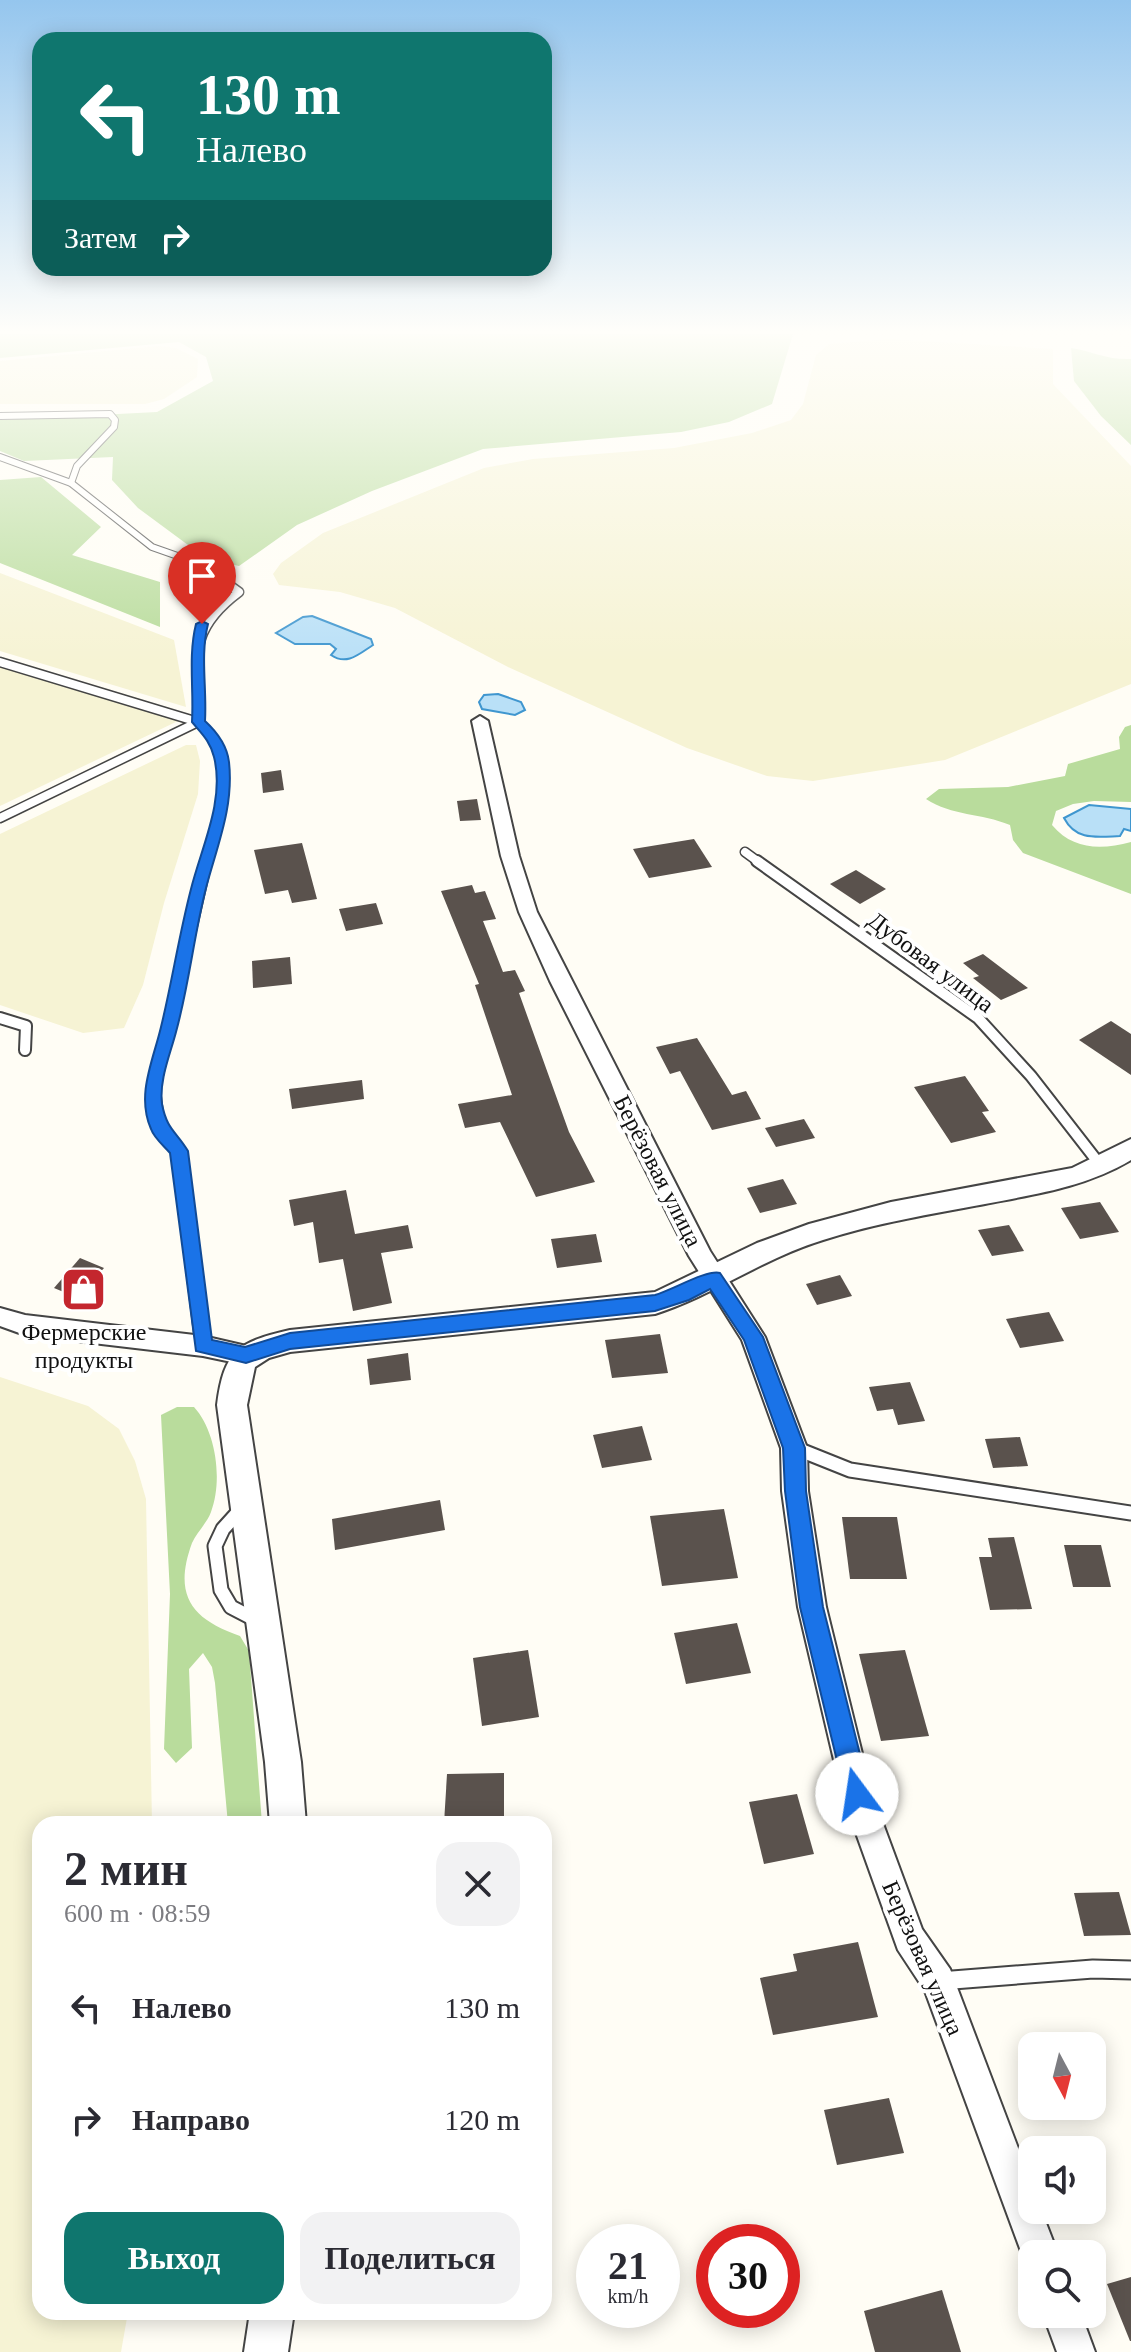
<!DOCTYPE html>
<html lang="ru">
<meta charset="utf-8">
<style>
:root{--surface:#fff;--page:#f2f2f3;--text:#2b2b33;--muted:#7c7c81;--accent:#0f766e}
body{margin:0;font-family:"Times New Roman",serif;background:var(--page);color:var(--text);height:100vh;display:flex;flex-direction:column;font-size:30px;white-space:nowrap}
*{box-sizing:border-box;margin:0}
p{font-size:26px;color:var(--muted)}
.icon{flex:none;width:44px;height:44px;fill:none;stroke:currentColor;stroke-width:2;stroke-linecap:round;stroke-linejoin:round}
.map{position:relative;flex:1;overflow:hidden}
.sheet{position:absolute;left:32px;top:1816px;width:520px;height:504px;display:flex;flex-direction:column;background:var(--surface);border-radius:24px;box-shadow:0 4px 20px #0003}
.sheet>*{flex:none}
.top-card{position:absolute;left:32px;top:32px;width:520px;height:244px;border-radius:24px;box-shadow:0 4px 20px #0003;background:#0f766e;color:#fff;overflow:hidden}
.needle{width:52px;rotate:173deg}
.tools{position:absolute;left:1018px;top:2032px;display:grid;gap:16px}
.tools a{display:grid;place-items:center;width:88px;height:88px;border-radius:16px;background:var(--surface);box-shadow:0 4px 20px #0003;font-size:40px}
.speed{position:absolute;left:576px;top:2224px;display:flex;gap:16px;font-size:40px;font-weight:700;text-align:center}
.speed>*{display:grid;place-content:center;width:104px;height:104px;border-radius:50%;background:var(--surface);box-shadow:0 4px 20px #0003;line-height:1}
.speed small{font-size:20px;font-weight:400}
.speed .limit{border:12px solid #d22;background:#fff;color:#111}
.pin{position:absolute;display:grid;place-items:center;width:68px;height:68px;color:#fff;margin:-82px -34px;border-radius:50% 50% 50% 0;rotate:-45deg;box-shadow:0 0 8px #0007}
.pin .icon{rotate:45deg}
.me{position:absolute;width:88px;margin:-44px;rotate:346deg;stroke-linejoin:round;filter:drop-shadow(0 0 6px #0008)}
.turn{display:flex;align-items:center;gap:28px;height:168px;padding:0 32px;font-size:36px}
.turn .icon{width:104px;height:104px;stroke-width:2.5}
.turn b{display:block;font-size:56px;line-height:68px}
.then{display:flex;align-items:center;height:76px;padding:0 32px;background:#0003;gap:16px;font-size:30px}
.round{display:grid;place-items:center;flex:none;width:84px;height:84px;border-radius:24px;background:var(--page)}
.summary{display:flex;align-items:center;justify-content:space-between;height:136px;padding:0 32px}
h1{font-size:48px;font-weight:700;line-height:60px}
.action{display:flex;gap:16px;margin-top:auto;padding:16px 32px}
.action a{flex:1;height:92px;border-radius:24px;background:var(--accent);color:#fff;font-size:32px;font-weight:700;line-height:92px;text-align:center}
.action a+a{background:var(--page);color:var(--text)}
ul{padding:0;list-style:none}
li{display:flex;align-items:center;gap:24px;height:112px;padding:0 32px}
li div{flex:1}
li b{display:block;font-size:30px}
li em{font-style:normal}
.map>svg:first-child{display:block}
.farmland{fill:#f6f3d4}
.forest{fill:#b9dc9c}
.water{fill:#b9e0f7;stroke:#3f96cf;stroke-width:2}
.building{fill:#5a524d}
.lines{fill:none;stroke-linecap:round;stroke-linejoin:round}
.service-far4-casing{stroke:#444;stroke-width:8}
.service-far3-casing{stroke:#444;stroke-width:11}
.service-far2-casing{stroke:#444;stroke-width:14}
.service-far1-casing{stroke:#444;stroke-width:17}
.service-casing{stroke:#444;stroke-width:21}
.minor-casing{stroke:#444;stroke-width:4}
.tertiary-casing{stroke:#444;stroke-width:4}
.service-far4{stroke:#fff;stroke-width:6}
.service-far3{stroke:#fff;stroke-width:8}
.service-far2{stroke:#fff;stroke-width:10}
.service-far1{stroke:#fff;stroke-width:13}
.service{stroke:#fff;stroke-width:17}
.minor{fill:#fff;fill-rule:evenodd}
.tertiary{fill:#fff;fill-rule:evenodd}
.route{fill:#1a73e8;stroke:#114b97;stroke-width:2}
.labels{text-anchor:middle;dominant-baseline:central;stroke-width:8;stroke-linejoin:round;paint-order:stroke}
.street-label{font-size:24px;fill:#111;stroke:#fff}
.poi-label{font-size:24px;fill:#111;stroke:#fff}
</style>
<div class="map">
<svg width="1131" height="2352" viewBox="0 0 1131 2352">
<rect width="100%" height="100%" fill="#fffdf5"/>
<!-- farmland -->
<g class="farmland">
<path d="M889 339 1053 349V384L1131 466V684L945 760 813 781 767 776 687 748 508 667 395 608 340 592 279 585 273 574 281 563 323 533 484 468 533 459 674 448 752 433 791 420 803 404 816 355 829 344Z"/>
<path d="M158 346 176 348 198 359 197 377 164 399 145 404H0V361Z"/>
<path d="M0 573 174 640 186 707 0 651Z"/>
<path d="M0 667 178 721 0 806Z"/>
<path d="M186 745H196L200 761 198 794 164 903 143 985 124 1028 83 1033 0 1005V834Z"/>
<path d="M0 1377 88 1406 119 1429 135 1461 146 1499 152 1824H40V2312H128L121 2352H0Z"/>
</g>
<!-- forest -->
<g class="forest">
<path d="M0 334H793L772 404 729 422 681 432 483 449 372 491 297 525 239 566 207 559 138 508 112 480 113 457 24 461 0 451V420L157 412 213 381 206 357 179 342 0 358Z"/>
<path d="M1071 348C1095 352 1107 360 1131 359V445L1101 416 1074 381Z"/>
<path d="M41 477 101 527 72 555 160 582V627L0 563V480Z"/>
<path d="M1131 725V802L1094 801 1073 804 1056 811 1052 825C1073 850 1101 850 1131 842V894L1023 853 1013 840 1010 825C981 813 952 816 926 799L939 789 1008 787 1065 776 1068 764 1120 749 1119 737 1125 727Z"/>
<path d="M177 1407H194C216 1431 223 1480 211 1512 207 1523 197 1532 192 1543 173 1595 191 1619 240 1636L249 1651 262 1824H228L215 1683 212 1667 203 1653 189 1669 192 1748 176 1763 164 1749 170 1594 161 1415Z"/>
</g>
<!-- water -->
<g class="water">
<path d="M312 616 371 639 373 645C359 654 347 666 331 655L336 649 330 644H295L276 633 303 617Z"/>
<path d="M498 694 521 702 525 710 515 715 482 709 479 702 484 695Z"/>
<path d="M1089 805 1131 809V831L1124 829 1120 836C1096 837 1076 841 1064 818Z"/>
</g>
<!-- building -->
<g class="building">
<path d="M281 770 284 790 263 793 261 773Z"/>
<path d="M477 799 481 820 460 821 457 801Z"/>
<path d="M694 839 712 867 649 878 633 849Z"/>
<path d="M302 843 317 899 292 903 288 890 265 894 254 850Z"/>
<path d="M856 870 886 889 860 904 830 884Z"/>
<path d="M472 885 475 893 485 891 496 919 483 921 503 972 515 970 525 991 519 993 569 1132 595 1182 536 1197 500 1122 465 1128 458 1104 512 1095 475 985 479 984 441 891Z"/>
<path d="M376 903 383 924 346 931 339 909Z"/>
<path d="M983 954 1028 988 1001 1000 973 978 979 976 963 963Z"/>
<path d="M290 957 292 984 253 988 252 961Z"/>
<path d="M1111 1021 1131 1034V1075L1079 1040Z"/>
<path d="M697 1038 732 1095 746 1091 761 1119 712 1130 680 1071 670 1074 656 1047Z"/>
<path d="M965 1076 989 1111 982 1112 996 1132 951 1143 914 1087Z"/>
<path d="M362 1080 364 1099 292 1109 289 1089Z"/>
<path d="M804 1119 815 1138 776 1147 765 1128Z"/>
<path d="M783 1179 797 1204 760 1213 747 1188Z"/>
<path d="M346 1190 355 1234 408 1225 413 1248 381 1253 392 1303 353 1311 343 1259 319 1263 313 1222 294 1226 289 1200Z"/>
<path d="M1100 1202 1119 1232 1080 1239 1061 1208Z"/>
<path d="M1009 1225 1024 1251 992 1256 978 1230Z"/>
<path d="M596 1234 602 1262 557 1268 551 1239Z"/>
<path d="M80 1258 104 1268 78 1298 54 1288Z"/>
<path d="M840 1275 852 1296 817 1305 806 1284Z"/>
<path d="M1049 1312 1064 1341 1020 1348 1006 1319Z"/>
<path d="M660 1334 668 1373 612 1378 605 1340Z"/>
<path d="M408 1353 411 1380 370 1385 367 1359Z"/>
<path d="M910 1382 925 1421 898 1425 893 1409 877 1411 869 1387Z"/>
<path d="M642 1426 652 1460 602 1468 593 1435Z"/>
<path d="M1020 1437 1028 1466 993 1468 985 1439Z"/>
<path d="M440 1500 445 1530 335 1550 332 1519Z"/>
<path d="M724 1509 738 1578 662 1586 650 1516Z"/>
<path d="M842 1517H897L907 1579H850Z"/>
<path d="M1014 1537 1032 1609 990 1610 979 1557H992L988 1538Z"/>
<path d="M1064 1545H1101L1111 1587H1073Z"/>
<path d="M737 1623 751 1673 686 1684 674 1633Z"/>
<path d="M528 1650 539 1717 482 1726 473 1658Z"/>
<path d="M905 1650 929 1736 881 1741 859 1654Z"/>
<path d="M504 1773V1824H444L447 1774Z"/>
<path d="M797 1794 814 1854 764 1864 749 1802Z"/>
<path d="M1119 1892 1131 1935 1084 1936 1074 1893Z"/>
<path d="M858 1942 878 2017 773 2035 760 1978 797 1971 793 1954Z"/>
<path d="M889 2098 904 2153 837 2165 824 2110Z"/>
<path d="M1131 2277V2341H1130L1107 2284Z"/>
<path d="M942 2290 961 2352H875L864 2311Z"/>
</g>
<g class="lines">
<defs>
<g id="service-far4">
<path d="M0 416 110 414 115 420 114 427 77 466 71 483"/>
<path d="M0 457 71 483 152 547 206 566"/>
</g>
<g id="service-far3">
<path d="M0 662 198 722C239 759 219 817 205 863"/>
<path d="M198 722C199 662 184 633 239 592L200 564"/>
<path d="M0 818 198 722"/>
<path d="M745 852 760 863"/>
</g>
<g id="service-far2">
<path d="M757 861 978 1018 1031 1076 1101 1166"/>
<path d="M0 1018 26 1026 25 1050"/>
<path d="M190 1242 179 1151 159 1128 154 1089 206 861"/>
</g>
<g id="service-far1">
<path d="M190 1240 203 1346"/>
<path d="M795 1448 850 1470 1131 1513"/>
<path d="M242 1508 223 1529 215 1546 221 1590 231 1607 256 1620"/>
</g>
<path id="service" d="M940 1981 1093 1969 1131 1970"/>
<g id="minor">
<path d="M480 716 488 721 519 856 537 912 710 1251 765 1337 807 1448 808 1491 826 1607 872 1794 922 1929 950 1969 1032 2185V2210H1041L1058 2254H1032V2269L1027 2267 1022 2254 925 1991 898 1950 842 1794 798 1607 782 1491 781 1448 742 1340 689 1256 550 981 519 912 501 856 472 721Z"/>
<path d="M0 1308 25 1315 203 1336 255 1348 258 1355 255 1362 246 1365 203 1356 25 1335 0 1326Z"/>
<path d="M1043 2314H1081L1095 2352H1057Z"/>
</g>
<g id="tertiary">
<path d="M1131 1139V1160C1086 1187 1036 1194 985 1204 931 1214 876 1223 823 1240 764 1258 714 1295 655 1314L290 1352 269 1358 255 1367 247 1405 301 1762 306 1824H270L265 1762 217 1405C224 1350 238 1342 290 1330L655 1292 757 1243 809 1224 891 1202 1072 1168Z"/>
<path d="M250 2312H294L288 2352H244Z"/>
</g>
</defs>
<!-- service-far4 casing -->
<use href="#service-far4" class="service-far4-casing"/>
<!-- service-far3 casing -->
<use href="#service-far3" class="service-far3-casing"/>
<!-- service-far2 casing -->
<use href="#service-far2" class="service-far2-casing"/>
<!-- service-far1 casing -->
<use href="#service-far1" class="service-far1-casing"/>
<!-- service casing -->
<use href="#service" class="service-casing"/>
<!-- minor casing -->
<use href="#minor" class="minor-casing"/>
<!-- tertiary casing -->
<use href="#tertiary" class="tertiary-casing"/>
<!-- service-far4 -->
<use href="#service-far4" class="service-far4"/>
<!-- service-far3 -->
<use href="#service-far3" class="service-far3"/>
<!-- service-far2 -->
<use href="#service-far2" class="service-far2"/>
<!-- service-far1 -->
<use href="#service-far1" class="service-far1"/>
<!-- service -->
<use href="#service" class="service"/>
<!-- minor -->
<use href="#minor" class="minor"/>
<!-- tertiary -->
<use href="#tertiary" class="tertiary"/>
</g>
<!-- sky -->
<linearGradient id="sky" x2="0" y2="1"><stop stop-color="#95c6ee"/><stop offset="0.5" stop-color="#fffefa"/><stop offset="1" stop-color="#fffefa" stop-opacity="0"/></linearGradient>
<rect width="1131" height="663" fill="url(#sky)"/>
<!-- route -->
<path class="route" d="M202 621 208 624C200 656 207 688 205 721 217 732 227 745 229 762 234 807 217 846 206 888 194 935 189 985 176 1032 170 1055 159 1080 162 1104 167 1130 176 1131 188 1151L212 1340 245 1347 290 1333 655 1295C672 1290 708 1269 720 1273L763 1337 805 1448 806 1491 823 1607 870 1794 866 1802 857 1806 848 1802 845 1794 800 1607 785 1491 783 1448 744 1340 710 1289 689 1300 655 1311 290 1349 246 1363 196 1351 170 1153C164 1146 154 1138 151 1129 136 1095 153 1061 161 1027 172 982 179 935 191 889 201 848 225 801 214 757 210 741 202 734 192 722 194 689 188 656 196 624Z"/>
<!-- icons -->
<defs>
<symbol id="shop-square" viewBox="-11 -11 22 22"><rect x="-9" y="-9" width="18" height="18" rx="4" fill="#c4262e" stroke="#fff"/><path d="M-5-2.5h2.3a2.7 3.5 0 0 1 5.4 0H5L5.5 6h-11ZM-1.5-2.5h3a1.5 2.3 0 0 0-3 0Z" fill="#fff"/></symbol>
</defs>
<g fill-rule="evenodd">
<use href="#shop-square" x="58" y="1264" width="51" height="51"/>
</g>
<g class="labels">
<!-- street labels -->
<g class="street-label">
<text transform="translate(931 962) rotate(37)">Дубовая улица</text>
<text transform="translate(658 1171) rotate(63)">Берёзовая улица</text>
<text transform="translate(923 1958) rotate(66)">Берёзовая улица</text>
</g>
<!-- poi labels -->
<g class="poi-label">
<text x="84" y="1332">Фермерские<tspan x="84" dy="28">продукты</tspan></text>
</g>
</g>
</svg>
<div class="tools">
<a><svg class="needle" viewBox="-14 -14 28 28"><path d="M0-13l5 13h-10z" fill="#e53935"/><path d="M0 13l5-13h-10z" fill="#7c7c81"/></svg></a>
<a><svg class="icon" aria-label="sound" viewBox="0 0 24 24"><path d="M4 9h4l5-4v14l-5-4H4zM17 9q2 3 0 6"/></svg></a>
<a><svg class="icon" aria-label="search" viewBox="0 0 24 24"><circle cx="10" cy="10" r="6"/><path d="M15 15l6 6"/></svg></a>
</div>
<div class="speed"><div>21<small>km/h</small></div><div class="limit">30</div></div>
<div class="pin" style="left:202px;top:624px;background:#d93025"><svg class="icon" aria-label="arrive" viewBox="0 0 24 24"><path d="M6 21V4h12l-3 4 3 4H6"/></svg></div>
<svg class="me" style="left:857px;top:1794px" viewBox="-20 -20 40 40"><circle r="19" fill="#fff"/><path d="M0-13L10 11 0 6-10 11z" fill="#1a73e8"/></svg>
<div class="top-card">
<div class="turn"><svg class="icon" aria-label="left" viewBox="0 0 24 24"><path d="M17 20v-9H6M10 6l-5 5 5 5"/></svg><div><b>130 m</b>Налево</div></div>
<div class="then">Затем<svg class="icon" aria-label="right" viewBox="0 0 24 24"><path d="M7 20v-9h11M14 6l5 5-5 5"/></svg></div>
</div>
<section class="sheet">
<div class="summary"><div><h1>2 мин</h1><p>600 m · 08:59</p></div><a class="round"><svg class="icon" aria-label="close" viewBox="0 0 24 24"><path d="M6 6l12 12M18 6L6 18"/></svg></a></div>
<ul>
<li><svg class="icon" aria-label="left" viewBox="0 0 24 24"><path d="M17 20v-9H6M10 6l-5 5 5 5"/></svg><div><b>Налево</b></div><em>130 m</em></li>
<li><svg class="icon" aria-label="right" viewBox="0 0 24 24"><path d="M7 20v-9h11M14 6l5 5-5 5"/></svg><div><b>Направо</b></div><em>120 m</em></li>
</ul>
<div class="action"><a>Выход</a><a>Поделиться</a></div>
</section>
</div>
